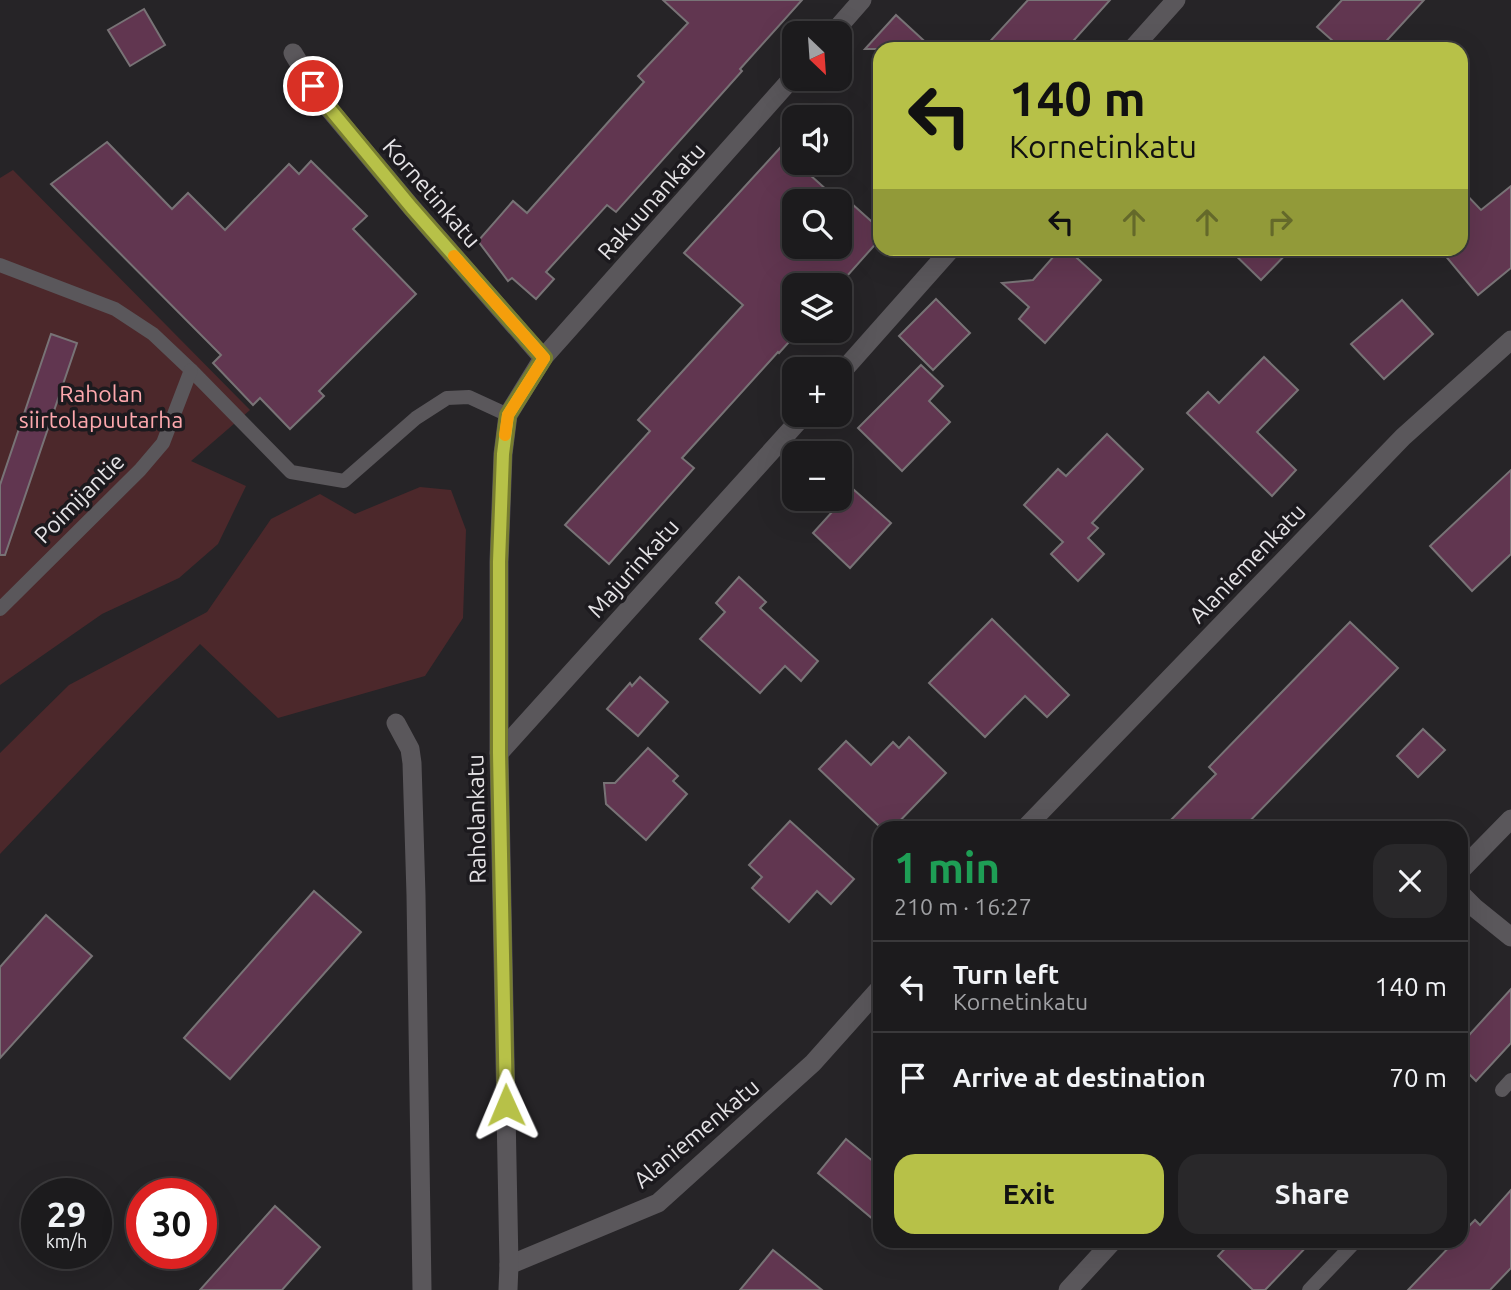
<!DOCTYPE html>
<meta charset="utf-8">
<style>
:root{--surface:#1c1b1d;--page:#29282a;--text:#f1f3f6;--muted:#a0a1a4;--line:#3a393b;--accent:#b7c148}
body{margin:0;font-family:Ubuntu,sans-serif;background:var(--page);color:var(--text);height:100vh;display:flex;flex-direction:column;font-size:26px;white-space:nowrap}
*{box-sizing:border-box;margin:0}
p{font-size:23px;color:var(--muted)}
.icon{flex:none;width:38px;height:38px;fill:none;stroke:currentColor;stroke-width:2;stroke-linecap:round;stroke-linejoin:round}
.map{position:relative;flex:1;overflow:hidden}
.panel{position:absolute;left:873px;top:821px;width:595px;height:427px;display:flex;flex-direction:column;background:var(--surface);border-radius:21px;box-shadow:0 7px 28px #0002,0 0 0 2px var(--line)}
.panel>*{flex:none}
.guide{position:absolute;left:873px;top:42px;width:595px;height:214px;border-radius:21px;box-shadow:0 7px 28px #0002,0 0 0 2px var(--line);background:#b7c148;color:#111;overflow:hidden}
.needle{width:46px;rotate:155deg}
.tools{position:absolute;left:782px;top:21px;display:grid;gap:14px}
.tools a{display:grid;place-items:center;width:70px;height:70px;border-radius:14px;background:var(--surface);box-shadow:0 7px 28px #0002,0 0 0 2px var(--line);font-size:35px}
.speed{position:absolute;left:21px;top:1178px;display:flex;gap:14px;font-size:35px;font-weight:700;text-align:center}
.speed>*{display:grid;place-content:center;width:91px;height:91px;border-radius:50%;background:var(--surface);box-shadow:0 7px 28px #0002,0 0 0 2px var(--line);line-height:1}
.speed small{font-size:18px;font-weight:400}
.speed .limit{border:10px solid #d22;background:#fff;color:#111}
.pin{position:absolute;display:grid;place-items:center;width:60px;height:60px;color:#fff;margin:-30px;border:4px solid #fff;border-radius:50%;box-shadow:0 2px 7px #0007}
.me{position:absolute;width:77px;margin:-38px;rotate:359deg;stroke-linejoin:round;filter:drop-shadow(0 0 5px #0008)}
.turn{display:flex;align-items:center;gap:24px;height:147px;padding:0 21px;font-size:32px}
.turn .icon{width:91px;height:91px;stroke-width:2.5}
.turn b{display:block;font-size:49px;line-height:60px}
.lanes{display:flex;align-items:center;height:66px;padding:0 21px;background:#0003;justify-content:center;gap:35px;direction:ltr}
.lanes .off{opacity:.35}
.round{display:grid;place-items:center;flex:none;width:74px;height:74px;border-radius:21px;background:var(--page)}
.overview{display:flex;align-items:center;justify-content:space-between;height:119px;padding:0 21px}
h1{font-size:42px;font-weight:700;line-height:52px;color:#1e9e55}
.button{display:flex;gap:14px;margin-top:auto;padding:14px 21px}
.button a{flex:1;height:80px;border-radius:21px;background:var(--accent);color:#111;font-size:28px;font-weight:700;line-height:80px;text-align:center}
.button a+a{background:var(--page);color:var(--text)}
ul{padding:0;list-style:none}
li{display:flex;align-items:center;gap:21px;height:91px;padding:0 21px;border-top:2px solid var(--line)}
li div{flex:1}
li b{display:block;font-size:26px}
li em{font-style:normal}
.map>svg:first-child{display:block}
.green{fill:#4c282b}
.building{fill:#613650;stroke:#787376;stroke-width:2;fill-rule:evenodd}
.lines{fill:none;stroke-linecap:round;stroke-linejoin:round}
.service{stroke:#5a575b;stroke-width:14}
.minor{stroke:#5a575b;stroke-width:19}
.secondary{stroke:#5a575b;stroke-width:19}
.route-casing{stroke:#777d2f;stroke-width:18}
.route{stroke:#b7c148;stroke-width:12}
.slow{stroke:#f59e0b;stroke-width:12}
.labels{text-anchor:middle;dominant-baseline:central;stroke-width:7;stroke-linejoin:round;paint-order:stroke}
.street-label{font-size:23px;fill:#e5e3e6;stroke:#1c1a1e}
.park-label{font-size:23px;fill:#fda8ad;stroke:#1c1a1e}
</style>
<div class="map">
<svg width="1511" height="1290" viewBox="0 0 1511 1290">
<rect width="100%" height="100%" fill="#262427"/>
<!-- green -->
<g class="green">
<path d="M13 170 250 410 191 461 246 486 218 544 179 578 102 614 0 685V178Z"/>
<path d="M420 487 451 490 466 530 463 618 425 676 278 718 200 644 0 854V753L69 685 207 612 271 519 320 494 355 514Z"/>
</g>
<!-- building -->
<g class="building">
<path d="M663 0H802L740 69 742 71 616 212 607 205 546 272 554 279 536 299 512 278 508 281 478 241 513 201 527 213 644 82 638 76 688 23Z"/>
<path d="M1028 0H1110L1066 49H983Z"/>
<path d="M1342 0H1424L1379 49H1342L1317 27Z"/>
<path d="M144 9 165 45 130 66 108 30Z"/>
<path d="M896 15 933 49H865Z"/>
<path d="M107 142 172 209 188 193 225 230 289 164 299 174 311 161 367 216 353 229 416 294 319 391 324 396 290 429 260 398 253 405 213 363 221 355 51 184Z"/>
<path d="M780 148 838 200 842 195 880 229V239L839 285H794V331H799L779 353 778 352 682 458 694 468 609 564 565 525 650 431 638 420 743 305 684 253ZM794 201H840V247H794Z"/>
<path d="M1511 186V268L1478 295 1439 248H1461V189L1481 210Z"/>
<path d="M1061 248H1066L1101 280 1045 343 1019 319 1029 307 1002 283 1033 280Z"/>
<path d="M1228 248H1292L1261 280Z"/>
<path d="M936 299 970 333 933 370 899 336Z"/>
<path d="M1402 300 1433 334 1384 379 1351 344Z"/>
<path d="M51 334 77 343 5 555H0V485Z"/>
<path d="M1264 357 1298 390 1257 432 1296 470 1272 496 1187 413 1208 392 1219 403Z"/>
<path d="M921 365 943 386 929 401 950 422 902 471 858 428Z"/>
<path d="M1107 434 1143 469 1092 523 1098 528 1088 538 1104 554 1078 581 1051 554 1063 542 1024 505 1058 469 1066 476Z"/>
<path d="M1511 470V554L1472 591 1430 546Z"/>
<path d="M853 489 891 523 850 568 813 533Z"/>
<path d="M739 577 766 602 760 608 818 661 801 681 785 666 760 693 700 639 725 612 716 603Z"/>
<path d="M992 619 1069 695 1047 717 1025 696 985 737 929 683Z"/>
<path d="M1350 622 1398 668 1243 828H1163L1216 774 1209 767Z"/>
<path d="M640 677 668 702 638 736 607 709 630 683 632 686Z"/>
<path d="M1423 729 1445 750 1418 777 1397 756Z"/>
<path d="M909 737 946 773 893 828H881L819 769 846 741 871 765 893 742 899 748Z"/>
<path d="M648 748 678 776 673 781 687 794 646 840 606 804 604 783H615Z"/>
<path d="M790 821 854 879 831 904 817 891 789 922 752 888 762 877 749 865Z"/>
<path d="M314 891 361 932 230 1079 184 1038Z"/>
<path d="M46 915 92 956 0 1058V967Z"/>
<path d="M1511 989V1043L1476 1081 1461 1066V1044Z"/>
<path d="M846 1139 880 1167V1225L818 1173Z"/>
<path d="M1511 1190V1268L1490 1290H1408L1455 1241H1461V1234L1475 1220 1480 1225Z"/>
<path d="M275 1206 320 1247 282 1290H200Z"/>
<path d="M1232 1241H1312L1265 1290H1253L1218 1256Z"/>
<path d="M773 1250 822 1290H740Z"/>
</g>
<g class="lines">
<!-- service -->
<g class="service">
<path d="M0 265 115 309 153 334 191 370 291 472 344 481 416 418 447 398 469 397 508 415"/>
<path d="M0 609 140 470 163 443 191 370"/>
<path d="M1502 1090 1511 1080"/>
<path d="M1309 1290 1356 1241"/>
</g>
<!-- minor -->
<g class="minor">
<path d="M833 33 862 0"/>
<path d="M1132 49 1176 0"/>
<path d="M293 53 320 98 412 208 543 358"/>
<path d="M840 374 952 248"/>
<path d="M396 723 410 749 412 763 416 895 422 1290"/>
<path d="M499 753 804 415"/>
<path d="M1025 828 1403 437 1511 340"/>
<path d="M1461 894 1475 908 1511 937"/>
<path d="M509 1265 658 1203 813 1063 880 988"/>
<path d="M508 1290 509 1265 499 753V562L503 454 508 415 543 358 794 76"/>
</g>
<!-- secondary -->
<g class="secondary">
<path d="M1461 870 1511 819"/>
<path d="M1068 1290 1113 1241"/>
</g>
</g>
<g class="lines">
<defs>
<path id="route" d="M313 86 320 97 412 208 544 358 508 415 503 454 499 562V753L506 1105"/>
</defs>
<!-- route casing -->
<use href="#route" class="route-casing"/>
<!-- route -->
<use href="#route" class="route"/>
<!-- slow -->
<path class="slow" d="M454 256 544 358 508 415 505 435"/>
</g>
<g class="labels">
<!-- street labels -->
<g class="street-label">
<text transform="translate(432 193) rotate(49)">Kornetinkatu</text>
<text transform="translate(651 201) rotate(-48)">Rakuunankatu</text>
<text transform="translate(79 498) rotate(-45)">Poimijantie</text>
<text transform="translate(1247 563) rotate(-46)">Alaniemenkatu</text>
<text transform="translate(633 568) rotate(-48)">Majurinkatu</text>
<text transform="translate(476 819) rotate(-91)">Raholankatu</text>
<text transform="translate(696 1133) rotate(-40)">Alaniemenkatu</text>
</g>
<!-- park labels -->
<g class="park-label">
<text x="101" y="393">Raholan<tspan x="101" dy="26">siirtolapuutarha</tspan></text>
</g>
</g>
</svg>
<div class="tools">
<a><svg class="needle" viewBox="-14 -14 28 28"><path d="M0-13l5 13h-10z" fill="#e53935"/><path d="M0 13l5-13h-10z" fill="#a0a1a4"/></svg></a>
<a><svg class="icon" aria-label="sound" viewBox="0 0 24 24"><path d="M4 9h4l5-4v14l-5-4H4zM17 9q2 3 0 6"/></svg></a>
<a><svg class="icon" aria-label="search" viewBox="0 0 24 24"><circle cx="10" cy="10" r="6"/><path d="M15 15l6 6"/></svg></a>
<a><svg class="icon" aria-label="layers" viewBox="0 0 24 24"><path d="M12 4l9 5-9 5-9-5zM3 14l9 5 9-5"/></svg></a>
<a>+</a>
<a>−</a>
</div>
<div class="speed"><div>29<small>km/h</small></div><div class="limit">30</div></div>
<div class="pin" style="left:313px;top:86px;background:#d93025"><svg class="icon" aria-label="arrive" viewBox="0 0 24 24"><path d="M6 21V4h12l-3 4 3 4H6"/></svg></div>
<svg class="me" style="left:506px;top:1105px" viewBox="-20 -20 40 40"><path d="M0-17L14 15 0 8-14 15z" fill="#b7c148" stroke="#fff" stroke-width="4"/></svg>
<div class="guide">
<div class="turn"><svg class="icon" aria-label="left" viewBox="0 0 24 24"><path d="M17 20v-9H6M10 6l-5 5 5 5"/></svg><div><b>140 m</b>Kornetinkatu</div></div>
<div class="lanes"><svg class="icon" aria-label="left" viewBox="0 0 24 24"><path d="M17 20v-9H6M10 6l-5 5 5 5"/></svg><svg class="icon off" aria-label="ahead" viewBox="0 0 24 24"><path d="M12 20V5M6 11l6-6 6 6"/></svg><svg class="icon off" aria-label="ahead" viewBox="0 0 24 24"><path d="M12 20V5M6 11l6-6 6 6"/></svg><svg class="icon off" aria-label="right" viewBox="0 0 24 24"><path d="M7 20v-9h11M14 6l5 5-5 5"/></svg></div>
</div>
<section class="panel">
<div class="overview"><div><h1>1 min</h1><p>210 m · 16:27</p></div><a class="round"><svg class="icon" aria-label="close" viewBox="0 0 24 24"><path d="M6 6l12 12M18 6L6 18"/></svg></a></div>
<ul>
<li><svg class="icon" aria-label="left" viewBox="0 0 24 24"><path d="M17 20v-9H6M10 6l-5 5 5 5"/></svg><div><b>Turn left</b><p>Kornetinkatu</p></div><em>140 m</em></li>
<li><svg class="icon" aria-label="arrive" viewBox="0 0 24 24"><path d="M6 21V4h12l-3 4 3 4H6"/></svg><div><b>Arrive at destination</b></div><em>70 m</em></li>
</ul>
<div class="button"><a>Exit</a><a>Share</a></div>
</section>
</div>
